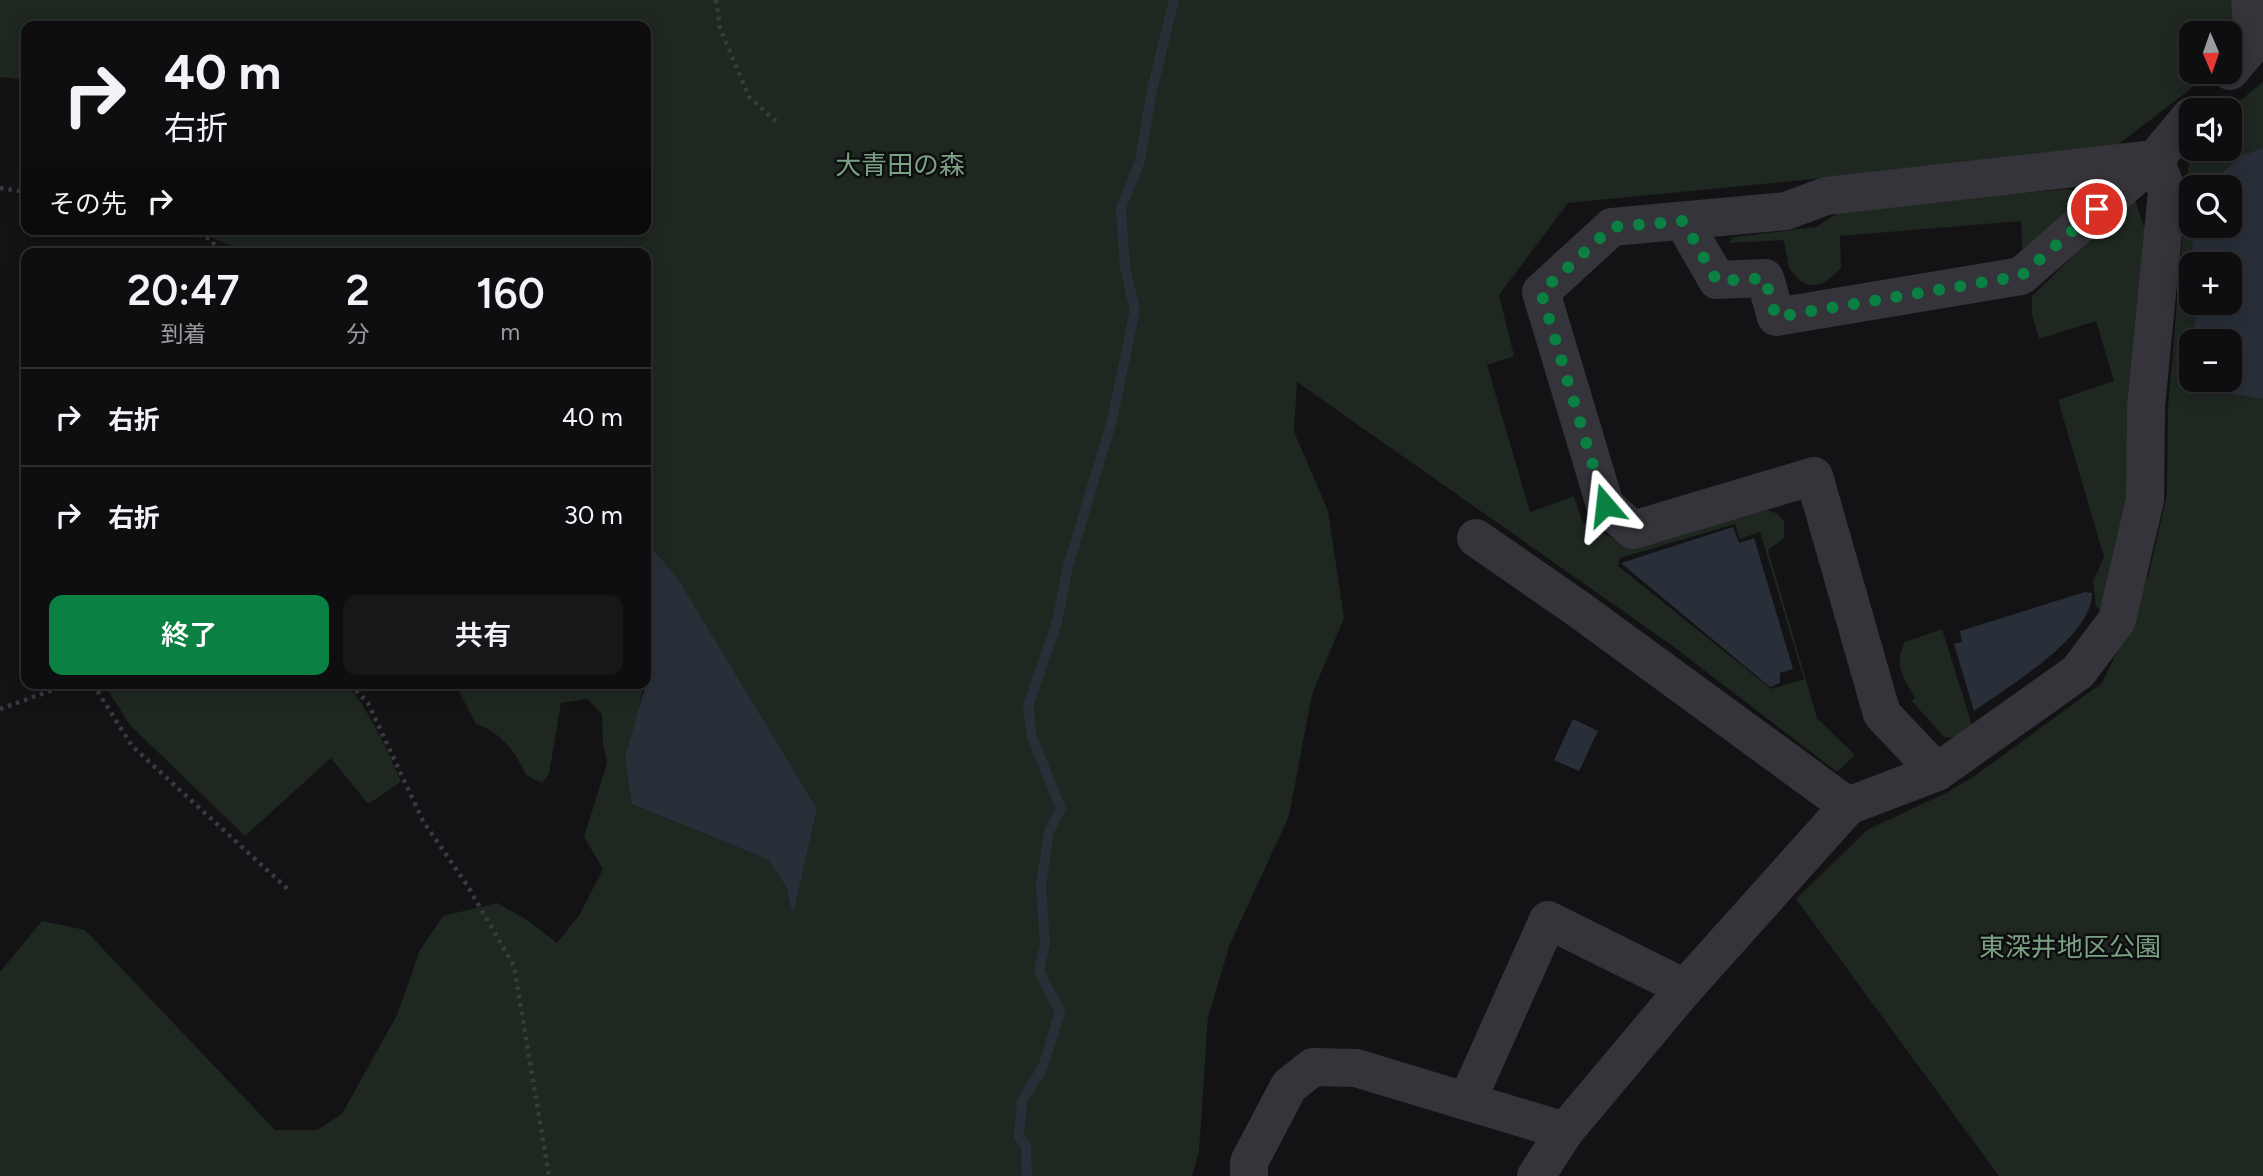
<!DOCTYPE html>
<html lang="ja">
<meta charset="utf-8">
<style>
:root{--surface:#0e0e10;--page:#171719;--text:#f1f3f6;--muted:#9b9c9f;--line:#2e2e30;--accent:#0b8043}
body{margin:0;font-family:Figtree,"Noto Sans JP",sans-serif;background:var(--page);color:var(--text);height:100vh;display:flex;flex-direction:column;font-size:26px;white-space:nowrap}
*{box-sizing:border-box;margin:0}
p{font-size:23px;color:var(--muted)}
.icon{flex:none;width:38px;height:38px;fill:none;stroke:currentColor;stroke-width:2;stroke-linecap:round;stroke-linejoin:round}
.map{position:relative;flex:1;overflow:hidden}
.panel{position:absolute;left:21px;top:248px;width:630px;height:441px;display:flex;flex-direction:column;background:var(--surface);border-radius:14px;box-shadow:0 4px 18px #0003,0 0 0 2px var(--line)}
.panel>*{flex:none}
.banner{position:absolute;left:21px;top:21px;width:630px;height:214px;border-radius:14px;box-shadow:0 4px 18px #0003,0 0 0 2px var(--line);background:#0e0e10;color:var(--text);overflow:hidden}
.needle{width:46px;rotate:178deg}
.tools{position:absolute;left:2179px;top:21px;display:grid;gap:14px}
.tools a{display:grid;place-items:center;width:63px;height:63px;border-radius:14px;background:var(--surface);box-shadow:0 4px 18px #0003,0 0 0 2px var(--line);font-size:35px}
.pin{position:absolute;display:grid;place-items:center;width:60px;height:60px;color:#fff;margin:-30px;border:4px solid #fff;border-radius:50%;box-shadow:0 2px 7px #0007}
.me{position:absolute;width:77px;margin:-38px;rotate:343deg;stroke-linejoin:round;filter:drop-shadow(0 0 5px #0008)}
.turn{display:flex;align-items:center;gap:24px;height:147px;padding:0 28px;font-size:32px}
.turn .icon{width:91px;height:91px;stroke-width:2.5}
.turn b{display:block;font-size:49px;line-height:60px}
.then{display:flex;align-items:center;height:66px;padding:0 28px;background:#0003;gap:14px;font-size:26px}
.eta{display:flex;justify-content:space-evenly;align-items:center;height:119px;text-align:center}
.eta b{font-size:42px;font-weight:600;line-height:49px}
.primary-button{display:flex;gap:14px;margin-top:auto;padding:14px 28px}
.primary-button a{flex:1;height:80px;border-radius:14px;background:var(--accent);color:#fff;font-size:28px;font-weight:600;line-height:80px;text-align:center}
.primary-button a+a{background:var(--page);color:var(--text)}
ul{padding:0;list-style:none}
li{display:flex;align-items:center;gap:21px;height:98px;padding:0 28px;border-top:2px solid var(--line)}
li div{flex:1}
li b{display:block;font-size:26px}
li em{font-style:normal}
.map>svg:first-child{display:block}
.green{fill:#1f2721;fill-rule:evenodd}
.water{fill:#292f39}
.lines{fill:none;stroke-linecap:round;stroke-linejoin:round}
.stream{stroke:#292f39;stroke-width:10}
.path{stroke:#3a3a41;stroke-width:4.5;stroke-dasharray:3.5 5;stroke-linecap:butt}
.minor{stroke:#34343a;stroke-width:38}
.route{stroke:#0b8043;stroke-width:12;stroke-dasharray:0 21.6}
.labels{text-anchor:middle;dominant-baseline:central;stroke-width:5;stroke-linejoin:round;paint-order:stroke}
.park-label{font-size:26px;fill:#7aa183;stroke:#0e0e10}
</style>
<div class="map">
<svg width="2263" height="1176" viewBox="0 0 2263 1176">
<rect width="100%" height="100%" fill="#131315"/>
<!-- green -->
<g class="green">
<path d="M0 0H2231L2233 24 2228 33H2191V72H2203L2192 88 2116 146 2027 158 1568 203 1499 295 1514 356 1487 365 1530 512 1574 496 1583 523 1630 547 1768 510 1778 514 1784 521V538L1768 550 1817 718 1855 755 1837 772 1670 644 1297 382 1294 432 1328 511 1344 618 1312 694 1289 816 1230 944 1208 1017 1199 1151 1192 1176H0V972L42 921 85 930 275 1130H317L342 1114 397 1015 420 950 443 916 497 903 527 920 557 943 580 914 603 869 584 837 607 763 603 744 602 714 587 699 561 703 549 774 542 783 526 775C517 754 499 730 476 724L455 684H644C636 723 630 764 632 804L769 860 786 887 793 912 817 809 677 577 646 541V254H241L229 245 193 229H646V26H26V80L0 77ZM1735 524 1740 539 1760 532 1804 679 1771 689 1618 566 1620 558Z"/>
<path d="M2263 82V1176H1999L1796 899 1867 830 1948 792 1976 775 2102 683 2130 625 2149 573 2167 494 2168 408 2189 158 2193 149H2230L2228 110ZM2191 187H2230V226H2191ZM2191 264H2230V303H2191ZM2191 341H2230V380H2191Z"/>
<path d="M2068 189 2075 191 2077 198 2075 207 2031 247 2022 249 2021 221 1840 236 1841 268C1829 281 1812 294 1797 277 1795 274 1791 272 1789 268 1787 262 1787 250 1783 240L1728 243 1734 237 1816 227 1844 209Z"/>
<path d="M2134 197 2146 233 2128 504 2100 609 2096 606 2093 582 2104 557 2058 400 2114 381 2096 321 2039 339 2032 314V296Z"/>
<path d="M1942 629 1972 725 1954 738 1944 737 1912 701 1915 698C1904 678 1893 664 1905 642Z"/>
<path d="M104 684H347C371 713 386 748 401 782L368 804 331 758 245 836 130 725Z"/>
</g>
<!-- water -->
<g class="water">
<path d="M2263 148V399C2245 394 2228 395 2210 388L2206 380H2230V341H2196L2194 303H2230V264H2193L2192 226H2230V187H2207L2241 156Z"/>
<path d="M1733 527 1739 543 1754 538 1793 669 1780 673V683L1770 687 1621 563Z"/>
<path d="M646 541 677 577 817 809 793 914 786 887 769 860 632 804 625 757 646 684Z"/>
<path d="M2085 592 2092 593C2093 637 2007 687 1974 711L1954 644 1962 642 1960 631Z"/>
<path d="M1573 719 1598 731 1579 771 1554 760Z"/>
</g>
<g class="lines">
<!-- stream -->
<path class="stream" d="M1027 1176 1026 1146 1019 1137 1022 1101 1043 1067 1060 1012 1039 971 1045 944 1041 886 1049 831 1061 809 1032 737 1028 706 1057 622 1068 567 1112 420 1135 310 1125 268 1121 208 1140 161 1152 90 1174 0"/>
<!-- path -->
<g class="path">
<path d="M716 0 720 28 749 97 779 124"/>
<path d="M0 188 26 192"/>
<path d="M182 229 211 239 220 254"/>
<path d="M93 684 132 746 291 892"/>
<path d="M350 684 368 703 423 821 467 885 514 966 549 1176"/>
<path d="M0 709 69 684"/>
</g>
<!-- minor -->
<g class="minor">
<path d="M2230 71 2253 44 2250 0"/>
<path d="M1683 221 1717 280 1765 278 1776 317 2021 276 2155 159"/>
<path d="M1476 538 1577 608 1848 806"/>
<path d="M1937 772 1882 714 1814 476 1633 530 1605 505 1541 292 1612 227 1786 211 1826 196 2155 159"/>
<path d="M1467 1101 1548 920 1685 988"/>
<path d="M1249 1176V1162L1289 1086 1313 1067 1356 1068 1565 1131"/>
<path d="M1536 1176 1565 1131 1685 988 1848 806 1937 772 2078 672 2117 620 2145 500 2146 407 2167 191 2155 159 2191 116"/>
</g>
</g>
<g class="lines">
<!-- route -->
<path class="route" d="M1605 505 1541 292 1612 227 1683 221 1717 281 1765 278 1776 317 2021 276 2097 209"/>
</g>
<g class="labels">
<!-- park labels -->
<g class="park-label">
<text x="900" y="165">大青田の森</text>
<text x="2070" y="947">東深井地区公園</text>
</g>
</g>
</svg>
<div class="tools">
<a><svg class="needle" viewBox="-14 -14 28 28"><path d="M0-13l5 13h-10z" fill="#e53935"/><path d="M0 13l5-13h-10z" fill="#9b9c9f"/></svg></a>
<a><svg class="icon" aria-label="sound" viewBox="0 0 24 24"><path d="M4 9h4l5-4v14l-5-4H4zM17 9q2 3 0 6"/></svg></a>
<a><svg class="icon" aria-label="search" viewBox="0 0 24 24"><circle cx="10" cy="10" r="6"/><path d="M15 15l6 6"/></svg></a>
<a>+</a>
<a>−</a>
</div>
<div class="pin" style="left:2097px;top:209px;background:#d93025"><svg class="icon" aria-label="arrive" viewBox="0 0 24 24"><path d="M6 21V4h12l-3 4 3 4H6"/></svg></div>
<svg class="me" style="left:1605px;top:505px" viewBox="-20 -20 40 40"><path d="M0-17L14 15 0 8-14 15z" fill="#0b8043" stroke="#fff" stroke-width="4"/></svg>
<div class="banner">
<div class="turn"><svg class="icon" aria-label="right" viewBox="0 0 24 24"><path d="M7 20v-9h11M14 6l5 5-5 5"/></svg><div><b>40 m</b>右折</div></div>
<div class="then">その先<svg class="icon" aria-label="right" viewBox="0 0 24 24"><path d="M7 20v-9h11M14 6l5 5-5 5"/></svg></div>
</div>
<section class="panel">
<div class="eta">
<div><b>20:47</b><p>到着</p></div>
<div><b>2</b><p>分</p></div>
<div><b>160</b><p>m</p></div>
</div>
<ul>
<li><svg class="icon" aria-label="right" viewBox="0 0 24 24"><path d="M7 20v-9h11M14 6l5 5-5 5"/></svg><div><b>右折</b></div><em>40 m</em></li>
<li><svg class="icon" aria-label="right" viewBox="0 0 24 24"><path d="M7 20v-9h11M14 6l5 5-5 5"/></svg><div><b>右折</b></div><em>30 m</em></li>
</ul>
<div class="primary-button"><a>終了</a><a>共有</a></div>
</section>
</div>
